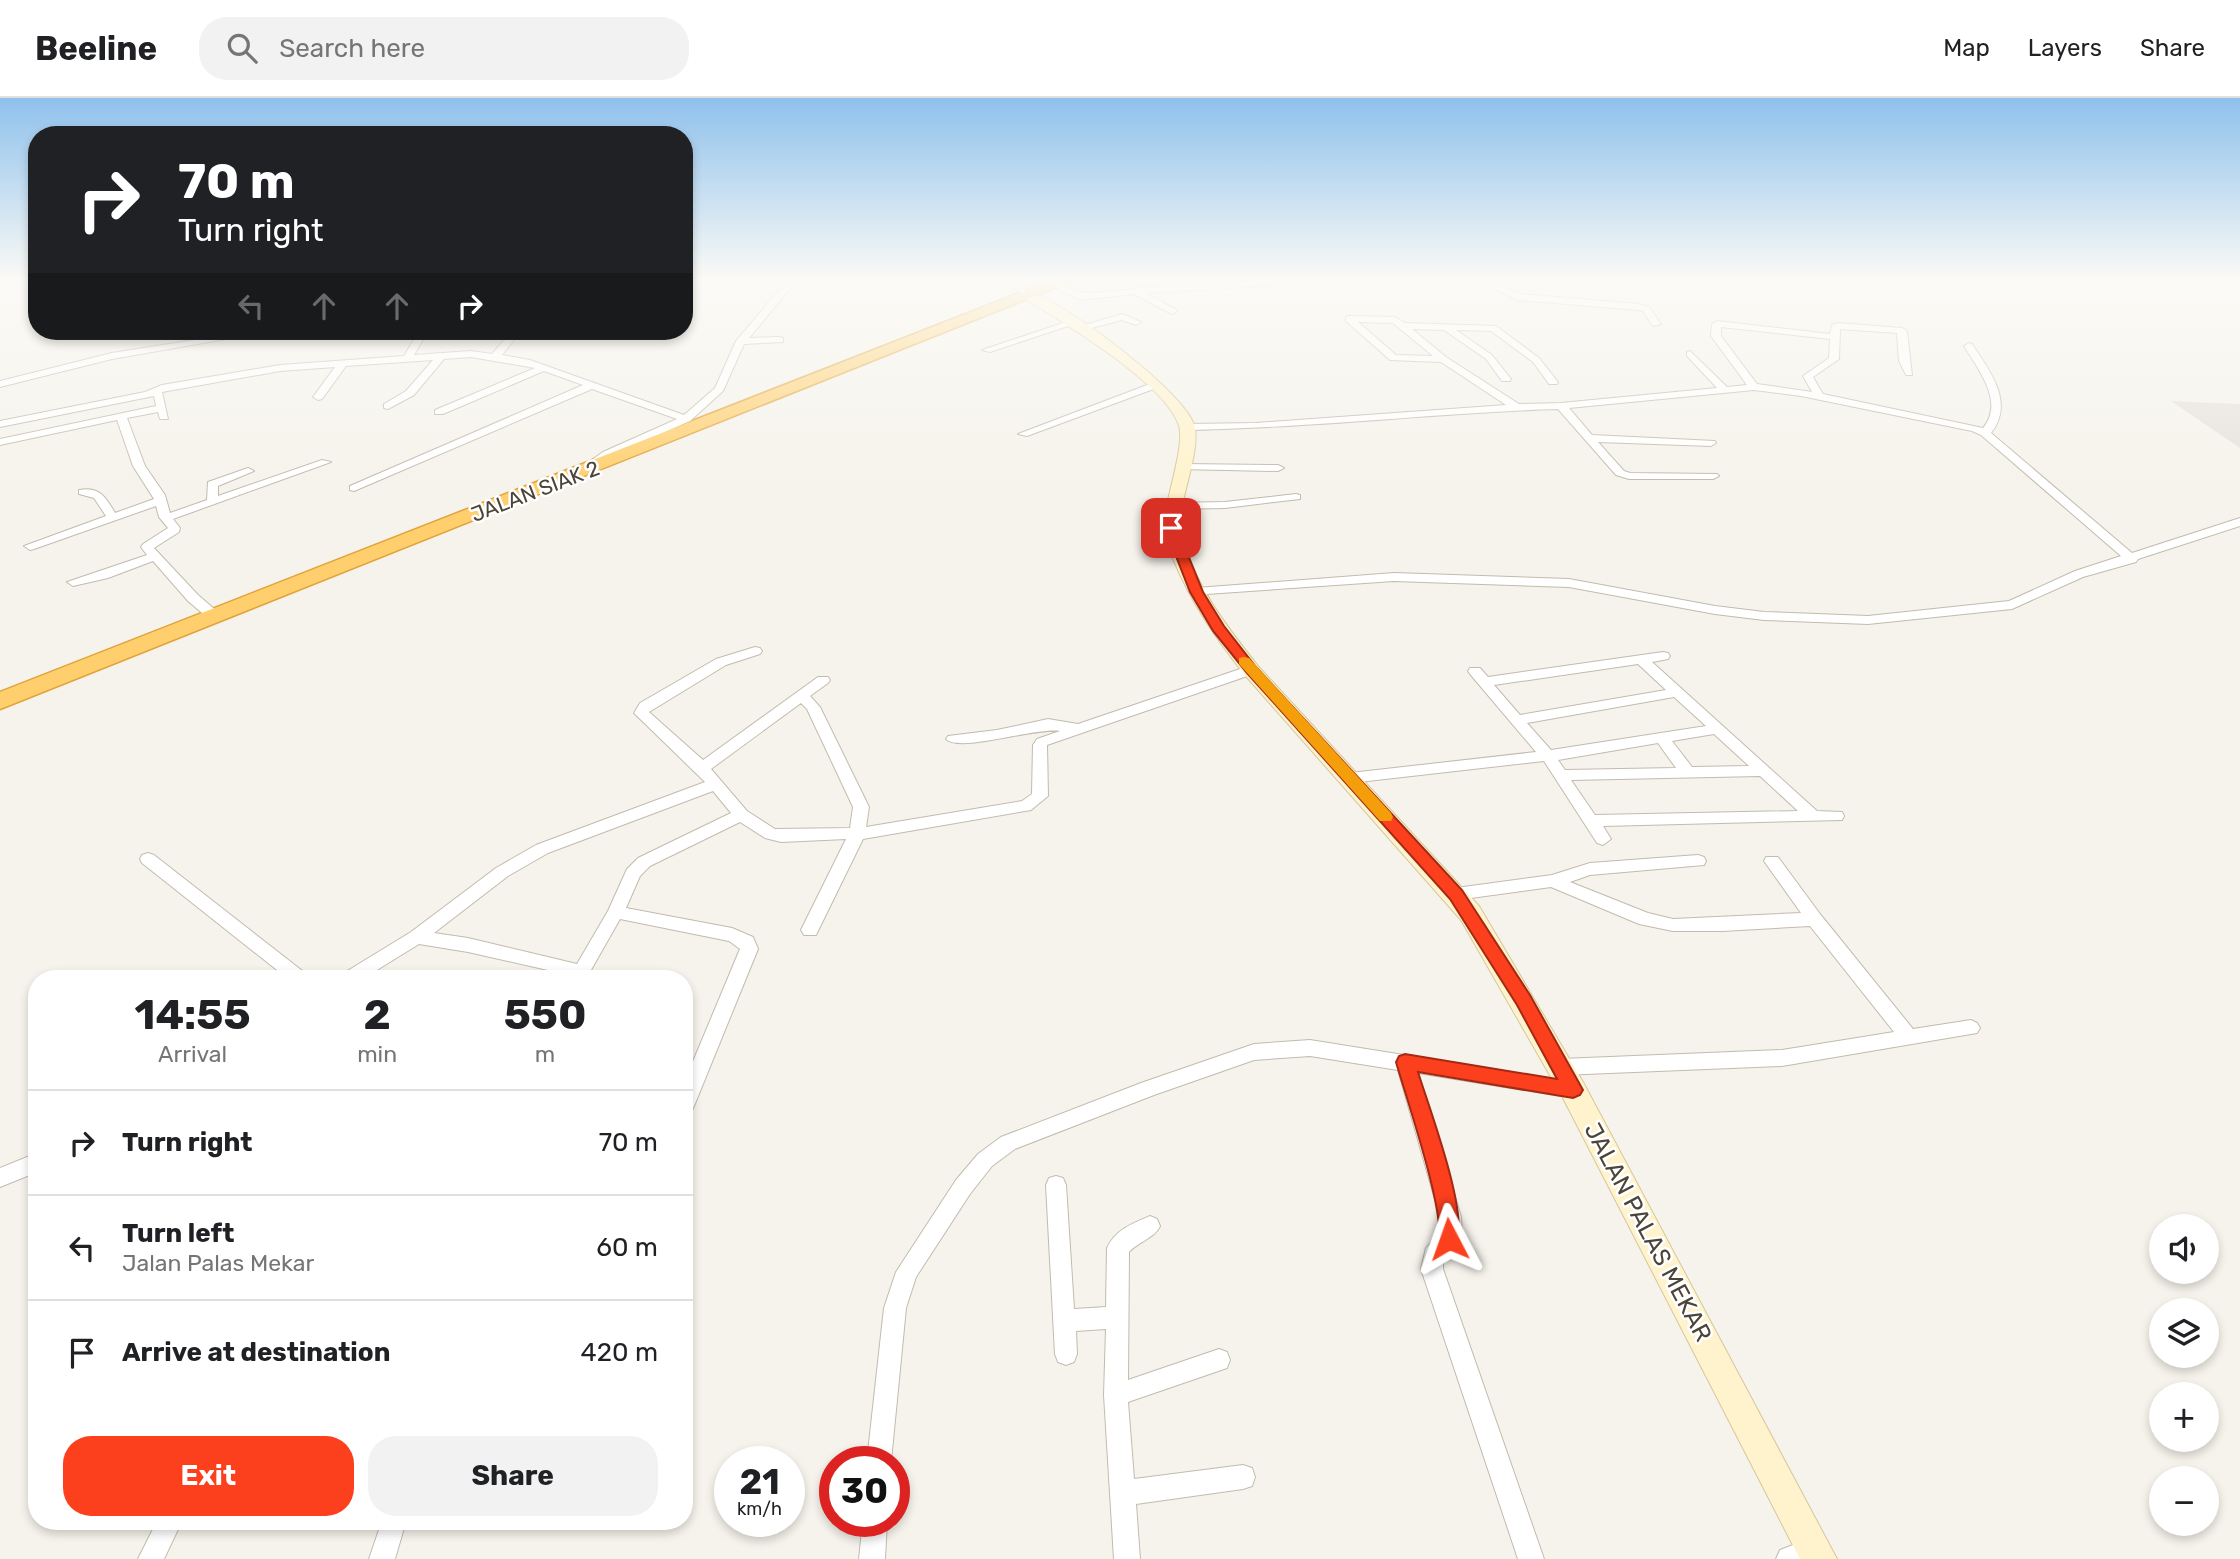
<!DOCTYPE html>
<meta charset="utf-8">
<style>
:root{--surface:#fff;--page:#f2f2f2;--text:#202124;--muted:#757577;--line:#e0e0e0;--accent:#fc3f1d}
body{margin:0;font-family:Rubik,sans-serif;background:var(--page);color:var(--text);height:100vh;display:flex;flex-direction:column;font-size:26px;white-space:nowrap}
*{box-sizing:border-box;margin:0}
p{font-size:23px;color:var(--muted)}
.icon{flex:none;width:38px;height:38px;fill:none;stroke:currentColor;stroke-width:2;stroke-linecap:round;stroke-linejoin:round}
.map{position:relative;flex:1;overflow:hidden}
.details{position:absolute;left:28px;top:872px;width:665px;height:560px;display:flex;flex-direction:column;background:var(--surface);border-radius:28px;box-shadow:0 4px 10px #0003}
.details>*{flex:none}
.hud{position:absolute;left:28px;top:28px;width:665px;height:214px;border-radius:28px;box-shadow:0 4px 10px #0003;background:#202124;color:#fff;overflow:hidden}
.tools{position:absolute;left:2149px;top:1116px;display:grid;gap:14px}
.tools a{display:grid;place-items:center;width:70px;height:70px;border-radius:50%;background:var(--surface);box-shadow:0 4px 10px #0003;font-size:35px}
.speed{position:absolute;left:714px;top:1348px;display:flex;gap:14px;font-size:35px;font-weight:700;text-align:center}
.speed>*{display:grid;place-content:center;width:91px;height:91px;border-radius:50%;background:var(--surface);box-shadow:0 4px 10px #0003;line-height:1}
.speed small{font-size:18px;font-weight:400}
.speed .limit{border:10px solid #d22;background:#fff;color:#111}
.pin{position:absolute;display:grid;place-items:center;width:60px;height:60px;color:#fff;margin:-30px;border-radius:14px;box-shadow:0 4px 10px #0006}
.me{position:absolute;width:77px;margin:-38px;rotate:356deg;stroke-linejoin:round;filter:drop-shadow(0 0 5px #0008)}
.turn{display:flex;align-items:center;gap:24px;height:147px;padding:0 35px;font-size:32px}
.turn .icon{width:91px;height:91px;stroke-width:2.5}
.turn b{display:block;font-size:49px;line-height:60px}
.lanes{display:flex;align-items:center;height:66px;padding:0 35px;background:#0003;justify-content:center;gap:35px;direction:ltr}
.lanes .off{opacity:.35}
.eta{display:flex;justify-content:space-evenly;align-items:center;height:119px;text-align:center}
.eta b{font-size:42px;font-weight:700;line-height:49px}
.primary-button{display:flex;gap:14px;margin-top:auto;padding:14px 35px}
.primary-button a{flex:1;height:80px;border-radius:28px;background:var(--accent);color:#fff;font-size:28px;font-weight:700;line-height:80px;text-align:center}
.primary-button a+a{background:var(--page);color:var(--text)}
ul{padding:0;list-style:none}
li{display:flex;align-items:center;gap:21px;height:105px;padding:0 35px;border-top:2px solid var(--line)}
li div{flex:1}
li b{display:block;font-size:26px}
li em{font-style:normal}
header{display:flex;align-items:center;gap:42px;box-sizing:border-box;height:98px;padding:0 35px;background:var(--surface);border-bottom:2px solid var(--line)}
header strong{font-size:33px}
nav{display:flex;gap:38px;margin-inline-start:auto;font-size:24px}
.search{width:490px;height:63px;background:var(--page);display:flex;align-items:center;gap:18px;box-sizing:border-box;padding:0 24px;border-radius:28px;color:var(--muted);font-size:26px}
.map>svg:first-child{display:block}
.industrial{fill:#e6e2dd}
.lines{fill:none;stroke-linecap:round;stroke-linejoin:round}
.street-casing{stroke:#c2bbae;stroke-width:2}
.secondary-casing{stroke:#d6c79b;stroke-width:2}
.highway-casing{stroke:#e0a43c;stroke-width:3}
.street{fill:#fff;fill-rule:evenodd}
.secondary{fill:#fff3cd;fill-rule:evenodd}
.highway{fill:#ffcf6e;fill-rule:evenodd}
.route{fill:#fc3f1d;stroke:#a42913;stroke-width:2}
.slow{fill:#f59e0b}
.labels{text-anchor:middle;dominant-baseline:central;stroke-width:5;stroke-linejoin:round;paint-order:stroke}
.far-street-label{font-size:21px;fill:#4b4439;stroke:#fff}
.street-label{font-size:24px;fill:#4b4439;stroke:#fff}
</style>
<header>
<strong>Beeline</strong>
<div class="search"><svg class="icon" aria-label="search" viewBox="0 0 24 24"><circle cx="10" cy="10" r="6"/><path d="M15 15l6 6"/></svg>Search here</div>
<nav><a>Map</a><a>Layers</a><a>Share</a></nav>
</header>
<div class="map">
<svg width="2240" height="1461" viewBox="0 0 2240 1461">
<rect width="100%" height="100%" fill="#f6f3ec"/>
<!-- industrial -->
<path class="industrial" d="M2171 303 2240 306V350Z"/>
<g class="lines">
<defs>
<g id="street">
<path d="M789 181H798L749 240 780 239 783 240V244L744 246 723 293 690 323 611 358 587 373 583 372V368L603 354 677 321 592 291 354 393 350 392V388L583 287 544 273 443 316H435V312L535 270 471 259 444 261 414 297 388 311 384 310V306L406 293 433 262 346 268 322 301 318 302 313 299 335 269 280 273 162 294 168 321H160L158 314 127 320 145 368 165 397 170 415 207 402 208 384 248 370 254 373 218 388V398L322 362 331 364 173 421 180 430 179 434 154 450 198 497 219 515V521H209L188 503 153 463 108 480 73 488 67 484 147 457 141 449 143 446 168 430 159 419 156 408 34 451 30 452 24 448 106 418 94 400 79 396V392C99 388 106 399 115 415L154 401 133 368 117 322 0 347V341L156 308 154 298 0 329V323L145 294 162 287 280 267 404 258 419 233H428L414 257 471 253 492 256 512 233H521L502 257 530 262 684 317 715 290 736 243Z"/>
<path d="M1003 181H1013L1033 197 1026 199Z"/>
<path d="M1273 181H1337L1333 184 1145 195 1175 211 1177 213 1172 216 1134 196 1081 202 1049 187C1057 182 1078 197 1094 195 1154 188 1213 184 1273 181Z"/>
<path d="M1474 181H1485L1520 196 1638 206 1649 209 1661 226 1653 228 1643 213 1638 212 1518 202Z"/>
<path d="M1122 216 1141 224 1136 227 1122 222 1080 233 1075 230Z"/>
<path d="M1349 218 1395 219 1405 225 1496 228 1539 260 1558 284 1557 286H1549L1533 264 1491 233 1456 232 1492 257 1511 281 1510 283H1502L1486 261 1444 232 1412 231 1446 259 1519 306 1561 305 1717 290 1687 258V254L1690 253 1727 289 1747 287 1711 238 1712 226 1717 223 1830 236 1832 227 1838 225 1902 230 1907 233 1912 277H1906L1899 263 1897 235 1840 231 1839 261 1813 279 1823 296 1983 330C2005 304 1978 271 1964 248L1969 245 1972 246C1990 273 2015 305 1991 335L2132 455 2240 420V428L2138 461 2136 464 2083 479 2012 511 1868 526 1764 522 1715 516 1569 489 1394 483 1192 497 1190 494 1196 490 1394 475 1569 481 1715 508 1764 514 1868 518 2009 503 2075 473 2121 458 1981 337 1972 333 1801 298 1754 292 1569 310 1592 337 1715 343 1716 345 1711 348 1598 344 1624 373 1630 375 1717 376 1719 378 1713 381H1629L1616 377 1558 311C1434 315 1311 330 1187 332L1182 329 1187 326 1256 325 1506 307 1441 264 1390 262 1346 223V219ZM1358 224 1393 225 1433 258 1396 257ZM1721 229 1830 241 1829 260 1803 278 1812 294 1757 286 1721 238Z"/>
<path d="M1069 223 1077 225 990 254 982 252Z"/>
<path d="M251 233H272L112 261 0 289V283L112 255Z"/>
<path d="M1155 284 1160 287 1159 289 1027 338 1018 336Z"/>
<path d="M1183 366 1278 367 1284 370 1278 373 1179 371 1177 369Z"/>
<path d="M1296 396 1300 397V401L1225 410 1174 411 1168 408 1174 405 1225 404Z"/>
<path d="M755 549 760 550 762 553 760 556 726 567 649 614 703 662 818 579H828L830 582 828 585 810 598 820 609 869 709 866 729 1022 703 1032 696 1033 647 1037 641 1060 633C1036 629 960 655 946 641L948 638 997 632 1048 621 1078 626 1246 569H1256L1258 572 1256 575 1047 647 1048 698 1031 712 863 741 816 837H804L801 832 846 741 781 744 765 740 740 724 650 768 640 778 626 810 732 830 753 839 758 851 694 1008 691 1014 684 1016V985L740 851 729 843 620 821 587 879 583 880 468 854 419 846 364 880H341L344 875 411 834 496 770 536 747 705 684 634 615 640 605 716 561ZM801 605 807 611 853 709 850 730 775 731 747 713 711 671ZM713 693 731 715 638 760 627 771 608 813 577 866 468 840 434 835 508 778 548 755Z"/>
<path d="M1663 554 1668 555 1670 558 1668 561 1652 564 1817 713 1842 714 1844 718 1842 722 1603 728 1611 741 1603 747 1597 745 1544 663 1350 685 1342 680 1350 675 1536 654 1470 576 1468 573 1470 570H1480L1488 579ZM1638 566 1666 592 1520 617 1494 587ZM1674 599 1706 628 1551 652 1527 625ZM1714 636 1749 668 1692 669 1672 643ZM1658 645 1676 670 1565 672 1558 662ZM1760 678 1798 713 1595 717 1571 682Z"/>
<path d="M148 755 154 757 305 875 308 880H287L142 765 140 761 142 757Z"/>
<path d="M1698 757 1704 759 1706 763 1704 767 1590 777 1570 784 1648 815 1673 821 1801 815 1764 763 1766 759H1778L1820 816 1913 931 1971 922 1977 925 1980 930 1977 935 1782 968 1561 977 1554 975 1552 969 1554 963 1561 961 1782 952 1894 934 1810 828 1722 833H1673L1639 826 1551 789 1456 802 1450 800 1448 796 1450 792 1456 790 1552 777 1590 765Z"/>
<path d="M1310 942 1573 984 1580 986 1583 992 1580 998 1573 1000 1418 975 1461 1119C1463 1140 1457 1148 1443 1162V1171L1544 1461H1518L1421 1171 1426 1150 1440 1136V1119L1398 972 1310 958 1254 962 1154 997 1015 1051 992 1068 970 1096 916 1179 906 1210 891 1363H867L884 1210 896 1174 956 1082 978 1056 1001 1039 1141 985 1254 946Z"/>
<path d="M37 1055V1074L0 1089V1070Z"/>
<path d="M1056 1078 1063 1080 1066 1087 1074 1211 1106 1209 1107 1150C1115 1132 1133 1125 1150 1118L1157 1121 1160 1128C1155 1140 1138 1144 1129 1154L1128 1282 1219 1251 1227 1254 1230 1262 1227 1270 1128 1304 1134 1381 1243 1367 1252 1370 1255 1379 1252 1388 1243 1391 1136 1406 1140 1461H1114L1104 1297 1106 1231 1076 1233 1077 1256 1074 1264 1066 1267 1058 1264 1055 1256 1046 1087 1049 1080Z"/>
<path d="M157 1423H182L164 1461H138Z"/>
<path d="M382 1423H406L395 1461H369Z"/>
<path d="M863 1423H887L885 1461H859Z"/>
<path d="M1814 1439 1823 1443 1827 1452 1823 1461H1776L1780 1452Z"/>
</g>
<g id="secondary">
<path d="M2230 181H2240V187Z"/>
<path d="M1029 193C1062 203 1189 296 1195 330 1200 362 1173 412 1182 441 1196 489 1227 529 1258 568L1479 808 1583 984 1837 1461H1800L1563 1000 1461 822 1244 576C1216 540 1192 506 1174 463 1169 453 1162 440 1163 428 1165 405 1185 348 1179 328 1167 286 1062 224 1024 200L1023 197Z"/>
</g>
<path id="highway" d="M1055 181H1077L0 611V594Z"/>
</defs>
<!-- street casing -->
<use href="#street" class="street-casing"/>
<!-- secondary casing -->
<use href="#secondary" class="secondary-casing"/>
<!-- highway casing -->
<use href="#highway" class="highway-casing"/>
<!-- street -->
<use href="#street" class="street"/>
<!-- secondary -->
<use href="#secondary" class="secondary"/>
<!-- highway -->
<use href="#highway" class="highway"/>
</g>
<!-- sky -->
<linearGradient id="sky" x2="0" y2="1"><stop stop-color="#8fc1ec"/><stop offset="0.47" stop-color="#fbfaf6"/><stop offset="1" stop-color="#fbfaf6" stop-opacity="0"/></linearGradient>
<rect width="2240" height="386" fill="url(#sky)"/>
<!-- route -->
<path class="route" d="M1171 426 1177 430 1203 494 1224 528 1256 569 1462 792 1530 897 1583 992 1580 997 1573 1000 1418 974C1429 1010 1470 1117 1456 1148L1449 1151 1441 1148 1438 1141C1446 1116 1405 996 1396 964L1399 958 1405 956 1557 981 1517 907 1450 801 1247 575 1213 533 1190 494 1165 430Z"/>
<!-- slow -->
<path class="slow" d="M1244 559 1249 560 1391 715 1393 719 1391 723H1380L1239 566V560Z"/>
<g class="labels">
<!-- far-street labels -->
<g class="far-street-label">
<text transform="translate(535 393) rotate(-21)">JALAN SIAK 2</text>
</g>
<!-- street labels -->
<g class="street-label">
<text transform="translate(1648 1134) rotate(62)">JALAN PALAS MEKAR</text>
</g>
</g>
</svg>
<div class="tools">
<a><svg class="icon" aria-label="sound" viewBox="0 0 24 24"><path d="M4 9h4l5-4v14l-5-4H4zM17 9q2 3 0 6"/></svg></a>
<a><svg class="icon" aria-label="layers" viewBox="0 0 24 24"><path d="M12 4l9 5-9 5-9-5zM3 14l9 5 9-5"/></svg></a>
<a>+</a>
<a>−</a>
</div>
<div class="speed"><div>21<small>km/h</small></div><div class="limit">30</div></div>
<div class="pin" style="left:1171px;top:430px;background:#d93025"><svg class="icon" aria-label="arrive" viewBox="0 0 24 24"><path d="M6 21V4h12l-3 4 3 4H6"/></svg></div>
<svg class="me" style="left:1449px;top:1141px" viewBox="-20 -20 40 40"><path d="M0-17L14 15 0 8-14 15z" fill="#fc3f1d" stroke="#fff" stroke-width="4"/></svg>
<div class="hud">
<div class="turn"><svg class="icon" aria-label="right" viewBox="0 0 24 24"><path d="M7 20v-9h11M14 6l5 5-5 5"/></svg><div><b>70 m</b>Turn right</div></div>
<div class="lanes"><svg class="icon off" aria-label="left" viewBox="0 0 24 24"><path d="M17 20v-9H6M10 6l-5 5 5 5"/></svg><svg class="icon off" aria-label="ahead" viewBox="0 0 24 24"><path d="M12 20V5M6 11l6-6 6 6"/></svg><svg class="icon off" aria-label="ahead" viewBox="0 0 24 24"><path d="M12 20V5M6 11l6-6 6 6"/></svg><svg class="icon" aria-label="right" viewBox="0 0 24 24"><path d="M7 20v-9h11M14 6l5 5-5 5"/></svg></div>
</div>
<section class="details">
<div class="eta">
<div><b>14:55</b><p>Arrival</p></div>
<div><b>2</b><p>min</p></div>
<div><b>550</b><p>m</p></div>
</div>
<ul>
<li><svg class="icon" aria-label="right" viewBox="0 0 24 24"><path d="M7 20v-9h11M14 6l5 5-5 5"/></svg><div><b>Turn right</b></div><em>70 m</em></li>
<li><svg class="icon" aria-label="left" viewBox="0 0 24 24"><path d="M17 20v-9H6M10 6l-5 5 5 5"/></svg><div><b>Turn left</b><p>Jalan Palas Mekar</p></div><em>60 m</em></li>
<li><svg class="icon" aria-label="arrive" viewBox="0 0 24 24"><path d="M6 21V4h12l-3 4 3 4H6"/></svg><div><b>Arrive at destination</b></div><em>420 m</em></li>
</ul>
<div class="primary-button"><a>Exit</a><a>Share</a></div>
</section>
</div>
